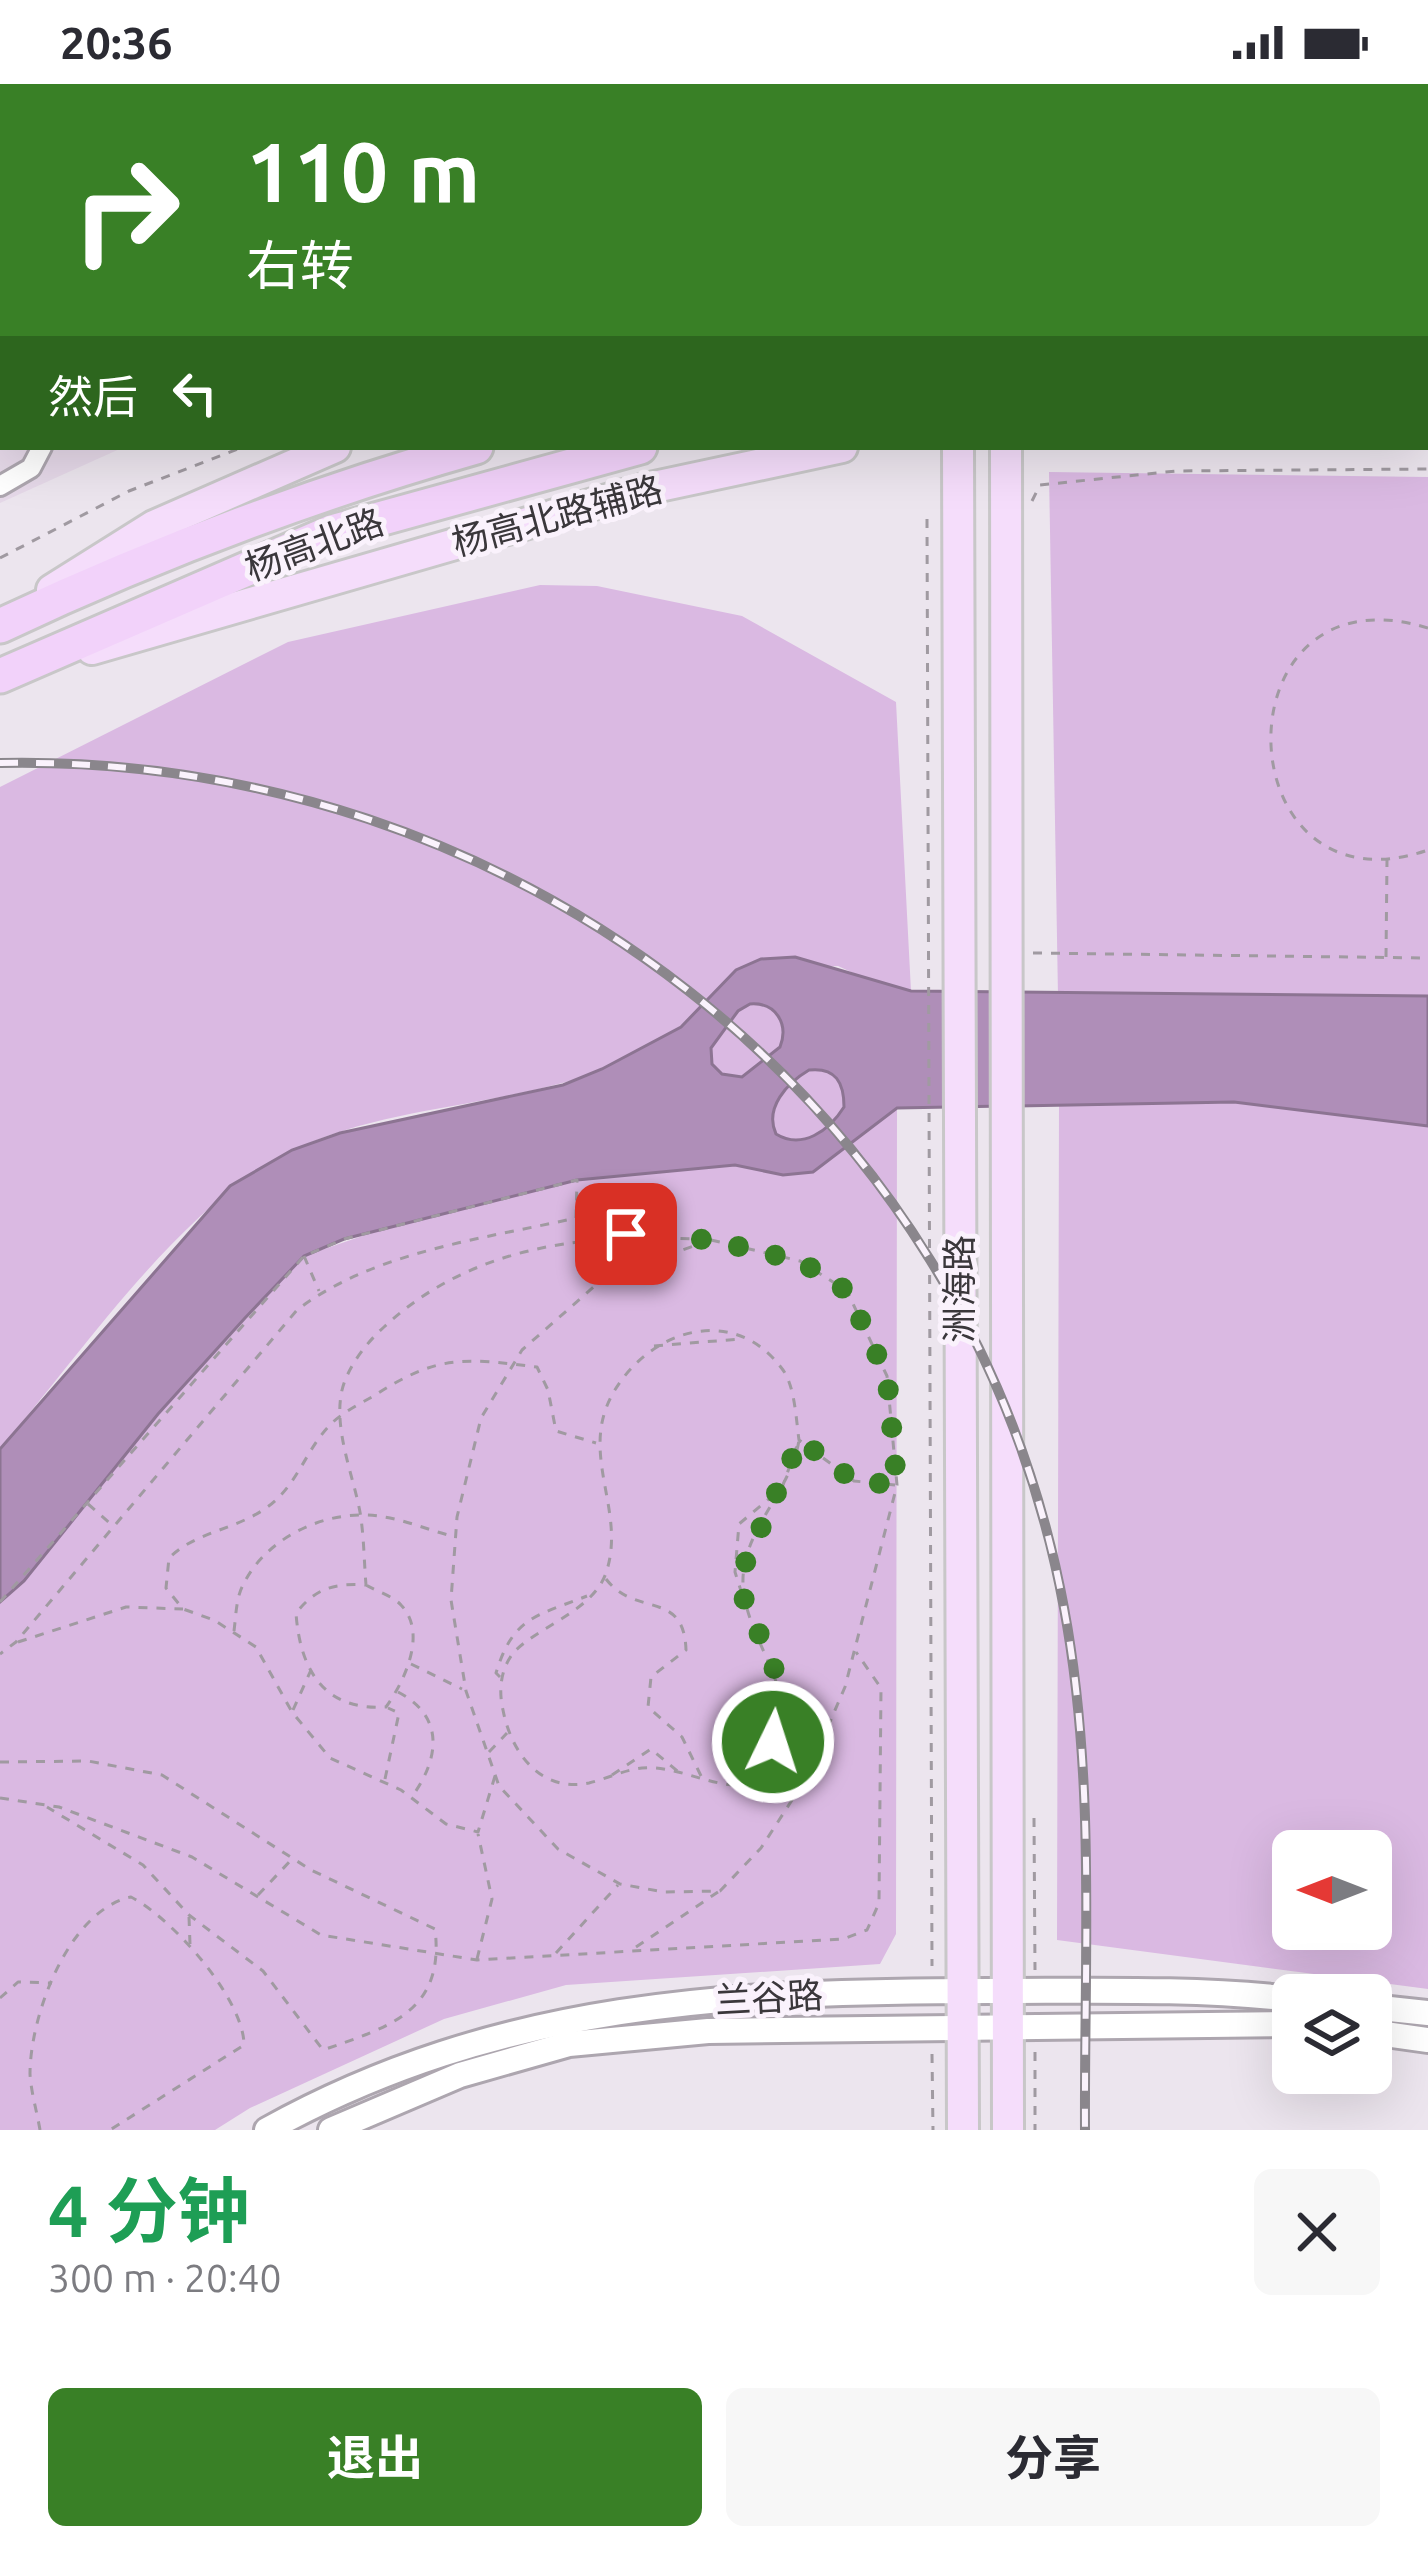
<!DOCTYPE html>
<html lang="zh">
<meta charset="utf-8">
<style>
:root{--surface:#fff;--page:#f7f7f7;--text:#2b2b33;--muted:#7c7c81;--accent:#398026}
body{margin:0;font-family:Ubuntu,"Noto Sans SC",sans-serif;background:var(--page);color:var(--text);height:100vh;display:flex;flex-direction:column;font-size:45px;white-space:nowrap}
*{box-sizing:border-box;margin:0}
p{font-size:39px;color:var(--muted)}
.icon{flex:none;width:66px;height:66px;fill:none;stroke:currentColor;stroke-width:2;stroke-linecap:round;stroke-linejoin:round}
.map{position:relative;height:2046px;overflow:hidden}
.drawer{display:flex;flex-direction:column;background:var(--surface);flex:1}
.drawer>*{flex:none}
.guide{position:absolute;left:0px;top:0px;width:1428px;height:366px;box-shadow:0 12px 48px #0002;background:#398026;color:#fff;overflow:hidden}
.needle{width:78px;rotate:270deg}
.fabs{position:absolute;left:1272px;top:1746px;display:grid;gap:24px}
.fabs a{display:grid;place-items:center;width:120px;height:120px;border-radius:18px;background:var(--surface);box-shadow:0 12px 48px #0002;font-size:60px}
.pin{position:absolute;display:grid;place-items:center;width:102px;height:102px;color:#fff;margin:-51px;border-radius:24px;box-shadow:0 6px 18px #0006}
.me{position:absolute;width:132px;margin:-66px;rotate:4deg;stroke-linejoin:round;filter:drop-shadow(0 0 9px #0008)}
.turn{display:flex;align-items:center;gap:42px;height:252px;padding:0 48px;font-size:54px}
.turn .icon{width:156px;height:156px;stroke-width:2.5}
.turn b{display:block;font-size:84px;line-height:102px}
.then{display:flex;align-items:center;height:114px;padding:0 48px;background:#0003;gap:24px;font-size:45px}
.round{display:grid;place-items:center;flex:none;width:126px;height:126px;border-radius:18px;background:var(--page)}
.headline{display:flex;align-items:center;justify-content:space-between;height:204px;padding:0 48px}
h1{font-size:72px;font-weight:700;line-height:90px;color:#1e9e55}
.primary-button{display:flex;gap:24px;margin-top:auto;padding:24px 48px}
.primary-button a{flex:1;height:138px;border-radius:18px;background:var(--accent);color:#fff;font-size:48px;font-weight:700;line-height:138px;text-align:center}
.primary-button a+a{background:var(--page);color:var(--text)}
.status{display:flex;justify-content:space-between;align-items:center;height:84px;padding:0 60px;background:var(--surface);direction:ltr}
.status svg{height:33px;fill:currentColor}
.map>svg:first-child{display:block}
.built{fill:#e5d8e8}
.green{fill:#dab9e2;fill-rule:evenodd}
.water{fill:#af8eb8;stroke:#8c7492;stroke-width:3;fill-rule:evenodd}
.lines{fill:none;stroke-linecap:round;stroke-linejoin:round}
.service-casing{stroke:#ada6af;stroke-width:15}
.minor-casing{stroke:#ada6af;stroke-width:24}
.tertiary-casing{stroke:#ada6af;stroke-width:30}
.primary-casing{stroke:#c8c7c8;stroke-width:36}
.trunk-casing{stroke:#c8c7c8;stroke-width:39}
.path{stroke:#a09aa1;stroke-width:3;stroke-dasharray:9 9;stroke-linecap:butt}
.service{stroke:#fff;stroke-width:9}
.minor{stroke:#fff;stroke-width:18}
.tertiary{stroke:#fff;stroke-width:24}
.primary{stroke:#f5ddfb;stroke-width:30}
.trunk{stroke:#f2d2fa;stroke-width:33}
.rail-casing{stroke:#8a868c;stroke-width:10}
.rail{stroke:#faf2fc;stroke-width:6;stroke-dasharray:18;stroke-linecap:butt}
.route{stroke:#398026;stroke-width:21;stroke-dasharray:0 37.8}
.labels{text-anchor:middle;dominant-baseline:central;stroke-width:10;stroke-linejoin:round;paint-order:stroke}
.street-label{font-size:36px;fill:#3a373b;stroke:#faf2fc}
</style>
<div class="status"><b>20:36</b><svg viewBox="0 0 49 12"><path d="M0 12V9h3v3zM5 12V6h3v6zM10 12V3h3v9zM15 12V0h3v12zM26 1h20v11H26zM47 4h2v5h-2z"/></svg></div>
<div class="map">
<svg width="1428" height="2046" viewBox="0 0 1428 2046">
<rect width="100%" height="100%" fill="#ece5ee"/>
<!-- built -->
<g class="built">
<path d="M0 0H848L3 3V363H124L0 419Z"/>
<path d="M1112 0H1428V130L1425 3Z"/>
</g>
<!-- green -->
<g class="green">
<path d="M1049 388 1428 393V912H1058Z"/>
<path d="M540 501 597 502 742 532 896 618 911 907 886 904 838 882 736 886C708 913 684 945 649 965 538 1026 403 1013 291 1067 181 1121 80 1271 0 1365V703L288 558Z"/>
<path d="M750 920C776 918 789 940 780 963L742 993 722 990 712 980 711 964 738 927Z"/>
<path d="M809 986C836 983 844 999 844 1023 829 1047 802 1066 776 1050 764 1024 787 999 809 986Z"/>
<path d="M1234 1018 1428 1042V1905L1057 1856 1059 1019ZM1293 1767H1371V1845H1293Z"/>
<path d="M897 1024 896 1850 880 1880 566 1901 444 1935 250 2024 215 2046H0V1518L24 1497 158 1330 304 1172 406 1137 577 1096 735 1081 783 1091 813 1088Z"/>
</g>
<!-- water -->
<path class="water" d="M795 873 911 907 1428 912V1042L1234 1018 897 1024 813 1088 783 1091 735 1081 577 1096 344 1155 304 1172 245 1234 158 1330 24 1497 0 1518V1365L230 1102 292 1066 340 1049 563 1001 602 985 681 943 736 886 761 875ZM750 920C776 918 789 940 780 963L742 993 722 990 712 980 711 964 738 927ZM809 986C836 983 844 999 844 1023 829 1047 802 1066 776 1050 764 1024 787 999 809 986Z"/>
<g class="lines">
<defs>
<path id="service" d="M317 0 319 3"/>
<g id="minor">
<path d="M0 251 3 257"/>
<path d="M0 402 31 384 42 363"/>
</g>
<g id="tertiary">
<path d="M1371 1923 1428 1929"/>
<path d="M1371 1948 1428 1956"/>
<path d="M267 2046C500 1917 733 1907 992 1907 1093 1907 1193 1904 1293 1915"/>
<path d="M331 2046 460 1991 569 1960 708 1947 1293 1940"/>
</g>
<g id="primary">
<path d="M930 0V3"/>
<path d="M960 3V0"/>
<path d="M1005 3V0"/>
<path d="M1029 3 1030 0"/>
<path d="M1425 207H1428"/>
<path d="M1425 321H1428"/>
<path d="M958 363 963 2046"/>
<path d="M1006 363 1008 2046"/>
<path d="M52 506 154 442 335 363"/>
<path d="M92 565 645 405 842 363"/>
</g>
<g id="trunk">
<path d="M1425 242H1428"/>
<path d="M1425 289H1428"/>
<path d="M0 542C155 469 311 410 476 363"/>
<path d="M0 592 332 448 640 363"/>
</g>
</defs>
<!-- service casing -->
<use href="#service" class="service-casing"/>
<!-- minor casing -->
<use href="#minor" class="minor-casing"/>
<!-- tertiary casing -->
<use href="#tertiary" class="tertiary-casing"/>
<!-- primary casing -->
<use href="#primary" class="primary-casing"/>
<!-- trunk casing -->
<use href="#trunk" class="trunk-casing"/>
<!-- path -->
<g class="path">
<path d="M1032 417 1040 401 1176 387 1428 385"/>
<path d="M927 435 932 1882"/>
<path d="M0 474 129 407 243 363"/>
<path d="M1428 544C1214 478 1223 837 1428 766"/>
<path d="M1033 869 1428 874"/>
<path d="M1386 873 1387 776"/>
<path d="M711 1156 800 1177 847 1207 887 1292 897 1401 845 1603 805 1696 761 1764 720 1807 664 1808 620 1800 558 1765 499 1702 466 1607 451 1516 457 1433 481 1334 522 1266 605 1193Z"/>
<path d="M304 1172 319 1207"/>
<path d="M654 1262 740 1255"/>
<path d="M88 1420 112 1441"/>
<path d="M606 1495C636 1534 684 1505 686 1566L651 1593 648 1623 682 1653 704 1698"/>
<path d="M366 1501C376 1507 393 1512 401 1521 428 1549 404 1598 386 1623 325 1627 300 1587 296 1529 316 1504 334 1499 366 1501 364 1477 364 1452 360 1428 353 1391 335 1349 341 1311 345 1286 366 1259 384 1243 474 1159 593 1148 710 1156"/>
<path d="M742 1510 735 1488 739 1440 782 1404 799 1356C792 1403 751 1438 744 1484 731 1562 844 1629 731 1701 703 1698 670 1681 642 1684 624 1686 606 1695 589 1699 540 1709 511 1668 503 1626 498 1605 501 1582 516 1566 542 1541 593 1526 606 1489 627 1427 579 1372 612 1311 647 1247 733 1217 783 1286 795 1303 796 1335 799 1356L854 1397 895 1401"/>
<path d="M0 1518 304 1172 344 1155 577 1096 576 1134C483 1155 375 1167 297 1226L16 1558 0 1570"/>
<path d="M234 1547C236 1532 236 1514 243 1501 266 1453 327 1425 378 1432 403 1435 428 1446 452 1452"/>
<path d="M18 1558 126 1523 183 1525"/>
<path d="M411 1580 462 1605"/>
<path d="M500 1593 496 1589C513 1533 536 1532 587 1512"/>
<path d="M398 1608C446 1633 439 1676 411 1714"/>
<path d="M293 1626 311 1586"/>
<path d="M489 1668 507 1649"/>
<path d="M0 1678 88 1677 162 1691 311 1786 435 1845C445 1928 389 1943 323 1966L263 1887 189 1831 143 1781 47 1723"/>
<path d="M612 1691 651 1665 681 1690"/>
<path d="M495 1692 478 1748 446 1740 401 1706 330 1674 292 1628 256 1563 214 1536 183 1525 166 1504 169 1474C195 1448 235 1446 266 1424 299 1401 306 1363 333 1338 344 1328 359 1320 372 1313 438 1270 463 1274 537 1283L548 1306 556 1347 596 1359"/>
<path d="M385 1695 399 1629 388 1624"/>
<path d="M0 1714 59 1723 192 1773 321 1851 477 1876 843 1855 867 1846 879 1819 881 1604 856 1568"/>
<path d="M1034 1734 1035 1886"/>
<path d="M258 1811 293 1774"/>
<path d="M189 1833 190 1860"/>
<path d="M636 1863 718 1808"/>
<path d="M556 1869 618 1801"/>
<path d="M477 1875 492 1815 478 1750"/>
<path d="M0 1914 18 1898 52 1899"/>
<path d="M1035 1968V2046"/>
<path d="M932 1970 933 2046"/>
<path d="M40 2046C37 2028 31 2008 30 1990 30 1931 69 1826 131 1813 172 1834 244 1915 244 1961L110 2046"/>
</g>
<!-- service -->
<use href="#service" class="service"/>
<!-- minor -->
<use href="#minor" class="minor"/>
<!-- tertiary -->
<use href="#tertiary" class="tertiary"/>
<!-- primary -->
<use href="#primary" class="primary"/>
<!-- trunk -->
<use href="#trunk" class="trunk"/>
<defs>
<path id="rail" d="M0 679C510 669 970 1014 1064 1524 1096 1695 1084 1873 1085 2046"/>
</defs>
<!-- rail casing -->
<use href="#rail" class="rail-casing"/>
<!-- rail -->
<use href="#rail" class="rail"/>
</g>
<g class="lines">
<!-- route -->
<path class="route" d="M626 1150 711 1156 800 1177 847 1207 887 1292 897 1401 854 1397 800 1356 744 1482 742 1510 776 1589 782 1622 773 1658"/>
</g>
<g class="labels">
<!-- street labels -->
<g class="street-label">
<text transform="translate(557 431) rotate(-15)">杨高北路辅路</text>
<text transform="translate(314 460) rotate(-20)">杨高北路</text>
<text transform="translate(958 1205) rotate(-90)">洲海路</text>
<text transform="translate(769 1913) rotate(-3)">兰谷路</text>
</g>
</g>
</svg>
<div class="fabs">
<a><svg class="needle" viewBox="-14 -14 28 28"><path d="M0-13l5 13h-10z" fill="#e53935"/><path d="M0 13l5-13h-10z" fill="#7c7c81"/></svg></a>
<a><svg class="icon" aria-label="layers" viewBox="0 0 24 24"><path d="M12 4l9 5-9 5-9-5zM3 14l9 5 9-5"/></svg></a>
</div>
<div class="pin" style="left:626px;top:1150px;background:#d93025"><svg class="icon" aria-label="arrive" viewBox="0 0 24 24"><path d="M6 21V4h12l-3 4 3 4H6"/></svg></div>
<svg class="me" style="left:773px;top:1658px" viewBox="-20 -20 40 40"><circle r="17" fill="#398026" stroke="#fff" stroke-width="3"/><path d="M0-11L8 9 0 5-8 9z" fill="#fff"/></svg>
<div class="guide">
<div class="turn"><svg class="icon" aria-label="right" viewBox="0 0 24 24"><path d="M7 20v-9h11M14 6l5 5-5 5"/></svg><div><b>110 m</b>右转</div></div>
<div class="then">然后<svg class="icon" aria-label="left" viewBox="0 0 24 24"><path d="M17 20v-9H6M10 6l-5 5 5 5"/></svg></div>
</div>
</div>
<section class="drawer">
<div class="headline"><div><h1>4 分钟</h1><p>300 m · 20:40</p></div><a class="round"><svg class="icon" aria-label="close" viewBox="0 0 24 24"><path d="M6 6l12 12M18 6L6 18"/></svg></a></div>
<div class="primary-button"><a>退出</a><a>分享</a></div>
</section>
